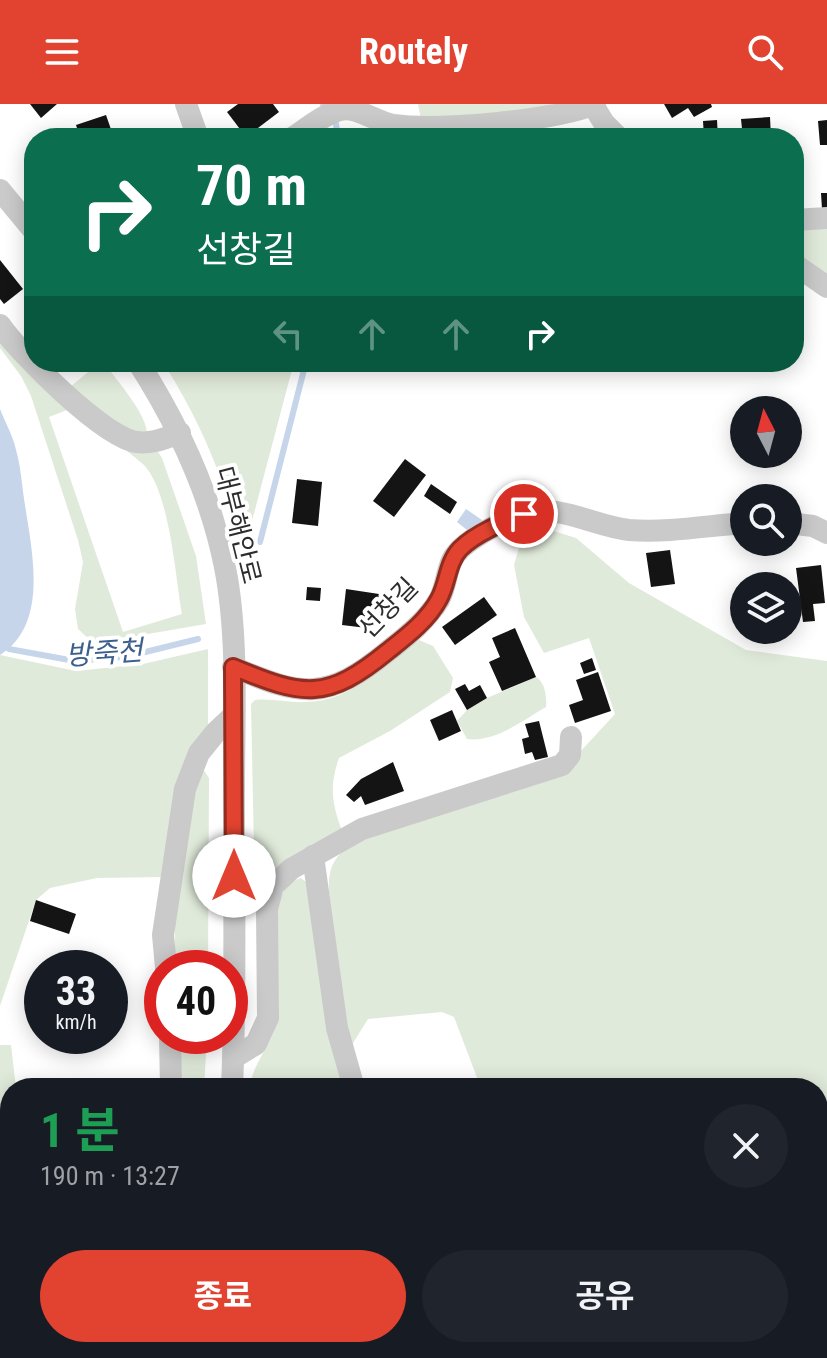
<!DOCTYPE html>
<html lang="ko">
<meta charset="utf-8">
<style>
:root{--surface:#171b24;--page:#20242c;--text:#f1f3f6;--muted:#9ea1a6;--accent:#e24330}
body{margin:0;font-family:"Roboto Condensed","Noto Sans KR",sans-serif;background:var(--page);color:var(--text);height:100vh;display:flex;flex-direction:column;font-size:30px;white-space:nowrap}
*{box-sizing:border-box;margin:0}
p{font-size:26px;color:var(--muted)}
.icon{flex:none;width:44px;height:44px;fill:none;stroke:currentColor;stroke-width:2;stroke-linecap:round;stroke-linejoin:round}
.map{position:relative;flex:1;overflow:hidden}
.panel{position:absolute;left:0px;top:974px;width:828px;height:280px;display:flex;flex-direction:column;background:var(--surface);border-radius:32px 32px 0 0;box-shadow:0 4px 20px #0003}
.panel>*{flex:none}
.top-card{position:absolute;left:24px;top:24px;width:780px;height:244px;border-radius:32px;box-shadow:0 4px 20px #0003;background:#0b6e4f;color:#fff;overflow:hidden}
.needle{width:52px;rotate:354deg}
.fabs{position:absolute;left:730px;top:292px;display:grid;gap:16px}
.fabs a{display:grid;place-items:center;width:72px;height:72px;border-radius:50%;background:var(--surface);box-shadow:0 4px 20px #0003;font-size:40px}
.speed{position:absolute;left:24px;top:846px;display:flex;gap:16px;font-size:40px;font-weight:700;text-align:center}
.speed>*{display:grid;place-content:center;width:104px;height:104px;border-radius:50%;background:var(--surface);box-shadow:0 4px 20px #0003;line-height:1}
.speed small{font-size:20px;font-weight:400}
.speed .limit{border:12px solid #d22;background:#fff;color:#111}
.pin{position:absolute;display:grid;place-items:center;width:68px;height:68px;color:#fff;margin:-34px;border:4px solid #fff;border-radius:50%;box-shadow:0 2px 8px #0007}
.me{position:absolute;width:88px;margin:-44px;rotate:0deg;stroke-linejoin:round;filter:drop-shadow(0 0 6px #0008)}
.turn{display:flex;align-items:center;gap:28px;height:168px;padding:0 40px;font-size:36px}
.turn .icon{width:104px;height:104px;stroke-width:2.5}
.turn b{display:block;font-size:56px;line-height:68px}
.lanes{display:flex;align-items:center;height:76px;padding:0 40px;background:#0003;justify-content:center;gap:40px;direction:ltr}
.lanes .off{opacity:.35}
.round{display:grid;place-items:center;flex:none;width:84px;height:84px;border-radius:42px;background:var(--page)}
.head{display:flex;align-items:center;justify-content:space-between;height:136px;padding:0 40px}
h1{font-size:48px;font-weight:700;line-height:60px;color:#1e9e55}
.primary-button{display:flex;gap:16px;margin-top:auto;padding:16px 40px}
.primary-button a{flex:1;height:92px;border-radius:48px;background:var(--accent);color:#fff;font-size:32px;font-weight:700;line-height:92px;text-align:center}
.primary-button a+a{background:var(--page);color:var(--text)}
header{display:flex;justify-content:space-between;align-items:center;height:104px;padding:0 40px;background:var(--accent);color:#fff;font-size:36px;font-weight:700}
.map>svg:first-child{display:block}
.green{fill:#e0eada}
.water{fill:#c6d5ea}
.lines{fill:none;stroke-linecap:round;stroke-linejoin:round}
.stream{stroke:#c6d5ea;stroke-width:6}
.building{fill:#141414}
.minor{stroke:#cacaca;stroke-width:22}
.route-casing{stroke:#932c1f;stroke-width:20}
.route{stroke:#e24330;stroke-width:14}
.labels{text-anchor:middle;dominant-baseline:central;stroke-width:8;stroke-linejoin:round;paint-order:stroke}
.street-label{font-size:26px;fill:#2d2d2d;stroke:#fff}
.water-label{font-size:28px;font-style:italic;fill:#3c5f8d;stroke:#fff}
</style>
<header><svg class="icon" aria-label="menu" viewBox="0 0 24 24"><path d="M4 6h16M4 12h16M4 18h16"/></svg>Routely<svg class="icon" aria-label="search" viewBox="0 0 24 24"><circle cx="10" cy="10" r="6"/><path d="M15 15l6 6"/></svg></header>
<div class="map">
<svg width="827" height="1254" viewBox="0 0 827 1254">
<rect width="100%" height="100%" fill="#fff"/>
<!-- green -->
<g class="green">
<path d="M418 0H553L554 4 421 15Z"/>
<path d="M827 122V172L794 150V124Z"/>
<path d="M0 228 75 303 49 313 123 528 182 510C175 471 170 389 144 361 135 353 124 345 115 337L155 343 162 354 196 452 206 520 101 538 89 535 78 525 75 505 83 458 78 436 31 292 21 272 0 244Z"/>
<path d="M90 258H103C116 275 145 308 147 328L133 330 70 283 93 264Z"/>
<path d="M163 258H294L243 451C225 376 204 324 163 258Z"/>
<path d="M547 425 576 434 629 479 746 546 827 557V1254H245V1244H818V984H481L454 913 442 908 368 915 350 944 329 789C328 766 332 755 350 741L579 649 615 610 589 534 544 549 524 513 514 461 521 437Z"/>
<path d="M419 536 433 542 453 574 450 588 390 627 339 654C329 682 332 700 342 727L281 763 263 777 255 795 251 600 255 596C272 594 289 599 305 598 353 598 383 560 419 536Z"/>
<path d="M208 545V621L191 649 163 773 97 774 50 784 36 796 0 902V551L76 567 143 560Z"/>
<path d="M536 573C545 578 547 593 546 603 523 616 495 639 467 635L457 617 467 606 487 594Z"/>
<path d="M203 665 209 674 208 864H175V810L189 701Z"/>
<path d="M301 774 306 778 346 984H250C251 960 276 937 278 910 281 877 259 785 301 774Z"/>
<path d="M179 932H207L204 984H179Z"/>
<path d="M0 941H11L16 984H10V1244H67L32 1248 33 1254H0Z"/>
</g>
<!-- water -->
<g class="water">
<path d="M0 305C5 318 13 332 16 346 21 363 22 383 25 401 32 448 49 520 0 551Z"/>
<path d="M466 405 482 416 472 430 457 418Z"/>
</g>
<g class="lines">
<!-- stream -->
<g class="stream">
<path d="M323 0 336 20 338 34"/>
<path d="M260 438 306 258"/>
<path d="M9 545 75 557 125 553 198 535"/>
</g>
</g>
<!-- building -->
<g class="building">
<path d="M30 0H57L41 14Z"/>
<path d="M238 0H273L279 8 246 33 227 8Z"/>
<path d="M664 0H711L712 3 694 13 688 4 672 14Z"/>
<path d="M106 11 114 34H80L76 21Z"/>
<path d="M770 13 771 34H743L741 15Z"/>
<path d="M717 16 718 34H704L703 17Z"/>
<path d="M827 16V41H820L818 17Z"/>
<path d="M821 89H827V105H822Z"/>
<path d="M0 156 23 185 4 200 0 195Z"/>
<path d="M405 355 426 371 394 413 373 397Z"/>
<path d="M297 375 322 378 318 422 292 419Z"/>
<path d="M431 380 457 398 450 410 424 392Z"/>
<path d="M670 446 675 480 651 483 646 449Z"/>
<path d="M821 461 825 499 813 500 815 517 803 518 796 464Z"/>
<path d="M307 483 321 484 320 497 306 496Z"/>
<path d="M346 485 379 490 375 525 342 521Z"/>
<path d="M484 493 497 511 455 541 442 523Z"/>
<path d="M515 524 536 573 502 587 489 558 500 553 492 534Z"/>
<path d="M592 554 596 566 584 570 580 559Z"/>
<path d="M598 568 611 607 575 619 569 601 583 596 576 576Z"/>
<path d="M465 580 469 587 480 581 487 594 467 606 455 585Z"/>
<path d="M452 606 461 627 439 637 430 616Z"/>
<path d="M539 617 548 653 535 656 532 648 525 650 522 635 529 633 525 620Z"/>
<path d="M393 658 404 687 365 701 361 692 354 698 346 691 361 675Z"/>
<path d="M36 796 76 810 69 830 30 817Z"/>
<path d="M100 1246 104 1254H80Z"/>
</g>
<g class="lines">
<!-- minor -->
<g class="minor">
<path d="M186 0 198 34"/>
<path d="M593 1 604 19 619 34"/>
<path d="M292 34C306 25 324 10 340 6 357 2 376 18 393 21 437 27 555 17 595 0"/>
<path d="M0 86 34 127"/>
<path d="M794 116 827 114"/>
<path d="M794 160 827 183"/>
<path d="M0 221C19 249 104 334 137 338 152 340 166 334 180 329"/>
<path d="M138 258C179 322 210 388 225 463 240 540 233 632 234 711 234 802 236 893 232 984"/>
<path d="M788 419 813 422 827 429"/>
<path d="M233 563C303 593 327 597 388 547 406 533 426 517 439 496 446 483 446 469 452 456 461 437 503 417 522 410 559 399 593 422 629 426 666 429 706 422 744 419"/>
<path d="M313 752 337 924 354 984"/>
<path d="M166 864 163 831 185 685 199 649 216 628 233 612"/>
<path d="M170 932 171 984"/>
<path d="M233 954 256 940 268 914 267 805 273 782 291 765 362 725 562 661 570 651 571 633"/>
<path d="M224 1254V1244"/>
</g>
</g>
<g class="lines">
<defs>
<path id="route" d="M234 772 233 563C304 593 327 597 388 547 407 532 428 516 439 495 448 479 447 459 460 445 476 429 504 418 524 410"/>
</defs>
<!-- route casing -->
<use href="#route" class="route-casing"/>
<!-- route -->
<use href="#route" class="route"/>
</g>
<g class="labels">
<!-- street labels -->
<g class="street-label">
<text transform="translate(238 421) rotate(76)">대부해안로</text>
<text transform="translate(388 504) rotate(-46)">선창길</text>
</g>
<!-- water labels -->
<g class="water-label">
<text transform="translate(104 549) rotate(-4)">방죽천</text>
</g>
</g>
</svg>
<div class="fabs">
<a><svg class="needle" viewBox="-14 -14 28 28"><path d="M0-13l5 13h-10z" fill="#e53935"/><path d="M0 13l5-13h-10z" fill="#9ea1a6"/></svg></a>
<a><svg class="icon" aria-label="search" viewBox="0 0 24 24"><circle cx="10" cy="10" r="6"/><path d="M15 15l6 6"/></svg></a>
<a><svg class="icon" aria-label="layers" viewBox="0 0 24 24"><path d="M12 4l9 5-9 5-9-5zM3 14l9 5 9-5"/></svg></a>
</div>
<div class="speed"><div>33<small>km/h</small></div><div class="limit">40</div></div>
<div class="pin" style="left:524px;top:410px;background:#d93025"><svg class="icon" aria-label="arrive" viewBox="0 0 24 24"><path d="M6 21V4h12l-3 4 3 4H6"/></svg></div>
<svg class="me" style="left:234px;top:772px" viewBox="-20 -20 40 40"><circle r="19" fill="#fff"/><path d="M0-13L10 11 0 6-10 11z" fill="#e24330"/></svg>
<div class="top-card">
<div class="turn"><svg class="icon" aria-label="right" viewBox="0 0 24 24"><path d="M7 20v-9h11M14 6l5 5-5 5"/></svg><div><b>70 m</b>선창길</div></div>
<div class="lanes"><svg class="icon off" aria-label="left" viewBox="0 0 24 24"><path d="M17 20v-9H6M10 6l-5 5 5 5"/></svg><svg class="icon off" aria-label="ahead" viewBox="0 0 24 24"><path d="M12 20V5M6 11l6-6 6 6"/></svg><svg class="icon off" aria-label="ahead" viewBox="0 0 24 24"><path d="M12 20V5M6 11l6-6 6 6"/></svg><svg class="icon" aria-label="right" viewBox="0 0 24 24"><path d="M7 20v-9h11M14 6l5 5-5 5"/></svg></div>
</div>
<section class="panel">
<div class="head"><div><h1>1 분</h1><p>190 m · 13:27</p></div><a class="round"><svg class="icon" aria-label="close" viewBox="0 0 24 24"><path d="M6 6l12 12M18 6L6 18"/></svg></a></div>
<div class="primary-button"><a>종료</a><a>공유</a></div>
</section>
</div>
